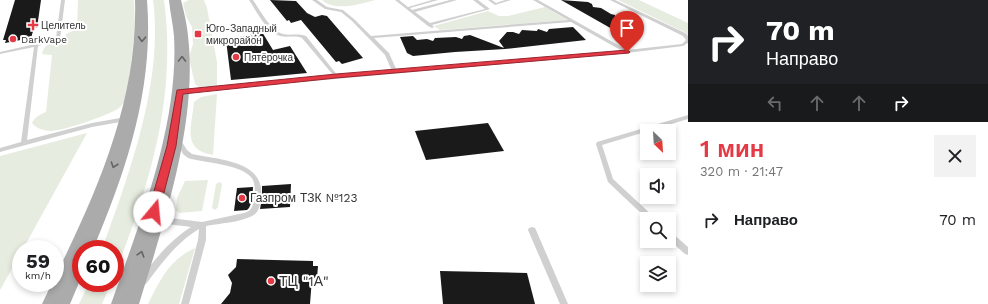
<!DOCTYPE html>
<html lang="ru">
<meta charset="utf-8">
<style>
:root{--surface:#fff;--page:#f2f2f2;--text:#202124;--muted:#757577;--accent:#e63946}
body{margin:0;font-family:"Work Sans",sans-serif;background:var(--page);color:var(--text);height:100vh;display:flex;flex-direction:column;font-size:15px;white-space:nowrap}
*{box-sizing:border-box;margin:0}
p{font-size:13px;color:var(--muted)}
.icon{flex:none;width:22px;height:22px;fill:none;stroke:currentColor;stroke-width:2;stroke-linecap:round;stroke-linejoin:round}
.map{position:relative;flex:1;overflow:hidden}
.sheet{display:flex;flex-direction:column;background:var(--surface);width:300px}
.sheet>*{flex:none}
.guide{background:#202124;color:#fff;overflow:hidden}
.needle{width:26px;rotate:155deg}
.fabs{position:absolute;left:640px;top:124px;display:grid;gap:8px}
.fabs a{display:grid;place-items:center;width:36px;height:36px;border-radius:0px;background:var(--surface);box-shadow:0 2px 6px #0003;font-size:20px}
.speed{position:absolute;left:12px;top:240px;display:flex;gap:8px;font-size:20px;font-weight:700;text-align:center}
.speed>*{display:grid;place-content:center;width:52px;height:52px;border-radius:50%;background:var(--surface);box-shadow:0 2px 6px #0003;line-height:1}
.speed small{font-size:10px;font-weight:400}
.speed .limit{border:6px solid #d22;background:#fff;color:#111}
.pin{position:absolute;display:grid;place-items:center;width:34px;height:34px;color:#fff;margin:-41px -17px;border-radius:50% 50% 50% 0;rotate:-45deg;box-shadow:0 0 4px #0007}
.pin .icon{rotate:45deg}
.me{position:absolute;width:44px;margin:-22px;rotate:17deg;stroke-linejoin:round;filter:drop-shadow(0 0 3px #0008)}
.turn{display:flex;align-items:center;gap:14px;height:84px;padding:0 12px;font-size:18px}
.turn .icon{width:52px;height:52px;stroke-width:2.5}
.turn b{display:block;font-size:28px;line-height:34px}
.lanes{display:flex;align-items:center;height:38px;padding:0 12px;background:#0003;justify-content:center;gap:20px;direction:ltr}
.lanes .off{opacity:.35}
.round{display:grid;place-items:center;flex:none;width:42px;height:42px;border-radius:0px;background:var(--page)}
.head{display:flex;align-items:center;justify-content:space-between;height:68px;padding:0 12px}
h1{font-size:24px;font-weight:600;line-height:30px;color:var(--accent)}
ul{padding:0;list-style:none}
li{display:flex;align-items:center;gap:12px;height:60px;padding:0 12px}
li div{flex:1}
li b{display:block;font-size:15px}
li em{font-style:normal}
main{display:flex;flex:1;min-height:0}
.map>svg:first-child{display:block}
.green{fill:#e6ecdf}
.building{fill:#1a1a1a}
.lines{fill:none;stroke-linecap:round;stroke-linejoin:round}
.service{fill:#d0d0d0;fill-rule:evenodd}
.primary{fill:#ababab;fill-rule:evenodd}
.oneway{stroke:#636363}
.route{fill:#e63946;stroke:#96252e}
.poi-dot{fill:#e63946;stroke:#fff;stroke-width:1.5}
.labels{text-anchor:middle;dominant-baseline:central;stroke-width:4;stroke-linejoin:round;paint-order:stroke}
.far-poi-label{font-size:10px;fill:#333;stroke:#fff;text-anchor:start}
.poi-label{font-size:12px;fill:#333;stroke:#fff;text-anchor:start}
.near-poi-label{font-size:14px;fill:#333;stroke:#fff;text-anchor:start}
</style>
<main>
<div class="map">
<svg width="688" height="304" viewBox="0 0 688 304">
<rect width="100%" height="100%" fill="#fff"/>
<!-- green -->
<g class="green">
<path d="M78 0H134L135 30 127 95C125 100 123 105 119 108 110 115 62 131 51 131 45 131 35 128 32 123 35 117 39 115 46 112L52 55 42 54C45 42 53 43 64 41L66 34 77 29Z"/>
<path d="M153 0H164C177 96 150 184 115 273V249H102C129 175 164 80 153 0Z"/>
<path d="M189 0H204L207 8 217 62V86L199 87 195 84 189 58 193 44 192 27 186 16 183 3Z"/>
<path d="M322 0H375C361 4 335 12 322 0Z"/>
<path d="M618 0H639L688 23V34Z"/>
<path d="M545 7 567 20 440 30 434 26 488 11 499 16H508Z"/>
<path d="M217 94 213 155C181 150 192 126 194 102L201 97Z"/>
<path d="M87 133 23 249H21V253L0 290V156Z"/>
<path d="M208 180 202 211 179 213 176 210 177 198 185 181Z"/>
<path d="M220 182 222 184 218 207 215 210 212 208 216 184Z"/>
<path d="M195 248 179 304H148C160 280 169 260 195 248Z"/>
<path d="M89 283H111L102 304H79Z"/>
</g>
<!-- building -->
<g class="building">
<path d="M15 0H41L37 28H34L31 38 5 43 6 40H3Z"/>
<path d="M270 0 296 1 307 13 315 17 322 15 327 16 363 58 342 64 339 61 336 62 301 20 291 23 289 20 287 21Z"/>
<path d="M561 0 588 2 592 4 593 7 601 8 611 14 615 15 616 19 628 23 635 42Z"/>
<path d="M573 27 586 40 505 49 455 52 413 56 407 53 400 37 413 36 417 40 427 39 433 41 435 38 456 37 462 39 464 36 470 35 504 48 499 41 507 32H513L519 34 522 30 537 31 538 29 547 32 549 29Z"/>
<path d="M262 32 273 50 290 46 307 73 231 80 226 40Z"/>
<path d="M488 123 504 151 426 160 415 131Z"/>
<path d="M291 184 290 207 260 209 262 198V186Z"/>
<path d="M253 187 252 201 249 208 247 210 234 211 237 188Z"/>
<path d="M237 259 313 261V266H318L317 278H312L310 304H221L230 293 232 283 228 275 236 267Z"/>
<path d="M440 271 527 273 535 304H443Z"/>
</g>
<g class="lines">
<!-- service -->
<g class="service">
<path d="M61 0H65L60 39 38 46 27 140 92 123 126 117 129 119 126 121 92 127 0 152V148L21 142 34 47 0 54V52L40 43 56 38Z"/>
<path d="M249 0H253C260 10 270 30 283 34 290 36 297 33 306 36L338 76 392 71 385 55 352 21 341 12 325 9 312 0H317L327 7 343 10 354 19 371 36 568 20 533 0H538L627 50 682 44 686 40 683 36 610 0H615L687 34 688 36V43L683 46 627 53 179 93 178 92 179 91 181 90 334 76 302 38C295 35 288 38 280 36 266 31 257 12 249 0ZM571 22 622 51 397 71 389 53 374 38Z"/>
<path d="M395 0H399L408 7 432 0H438L410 8 412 10 450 0H457L415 12 430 23 485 9 473 0H478L490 9 432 25 434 27 432 28 428 26Z"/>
<path d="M488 0H492L496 3 505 0H511L495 5Z"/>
<path d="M688 115V119L602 145 613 179 654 217 655 219H647L608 182 596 144 597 142Z"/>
<path d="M178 138 180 139 187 150 192 154C218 160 266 160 261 198 260 205 259 213 252 216 238 223 221 223 206 226V240L189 304H181L198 240 199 229C177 242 161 264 146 284L143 285 140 284 139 281C142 275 146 271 150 266 162 251 175 237 191 227 179 225 162 226 155 215L156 213 158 212 170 218 202 222 244 213C252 211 253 206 254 198 255 192 256 183 251 177 239 164 205 163 188 158L183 154 175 140Z"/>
<path d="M532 227 535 228 536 230 568 304H560L528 230 529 228Z"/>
<path d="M669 232 672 233 688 247V255L685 254 669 240Z"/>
</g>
<!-- primary -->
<g class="primary">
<path d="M135 0H147C154 88 127 169 93 249H81V278L70 304H42L52 283H55V277C98 190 138 99 135 0Z"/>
<path d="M169 0H181C184 12 187 24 188 36 198 123 164 222 139 304H111C140 222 179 124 174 36 173 24 170 12 169 0Z"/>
</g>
</g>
<!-- one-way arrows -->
<defs><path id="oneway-chevron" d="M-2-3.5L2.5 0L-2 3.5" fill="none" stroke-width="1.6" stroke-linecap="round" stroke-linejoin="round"/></defs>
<g class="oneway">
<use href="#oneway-chevron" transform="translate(142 39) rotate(93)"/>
<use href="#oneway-chevron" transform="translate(182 59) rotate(-89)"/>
<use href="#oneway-chevron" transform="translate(114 165) rotate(109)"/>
<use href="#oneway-chevron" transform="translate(141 254) rotate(-73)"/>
</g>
<!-- route -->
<path class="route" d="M627 50 630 52 629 53 336 78 183 94 176 146 159 212 157 215 154 217 150 215 148 212 167 146 177 90 336 74Z"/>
<!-- markers -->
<g class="poi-dot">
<path d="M31 19h4v4h4v4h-4v4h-4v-4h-4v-4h4z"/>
<rect x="194" y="30" width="8" height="8" rx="2"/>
<circle cx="13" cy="39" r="4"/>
<circle cx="236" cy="57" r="4"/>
<circle cx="242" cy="198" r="4"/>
<circle cx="271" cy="281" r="4"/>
</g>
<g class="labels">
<!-- far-poi labels -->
<g class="far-poi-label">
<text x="41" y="25">Целитель</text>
<text x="206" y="28">Юго-Западный<tspan x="206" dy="12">микрорайон</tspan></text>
<text x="21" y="39">DarkVape</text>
<text x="244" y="57">Пятёрочка</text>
</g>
<!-- poi labels -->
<g class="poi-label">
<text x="250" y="198">Газпром ТЗК №123</text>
</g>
<!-- near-poi labels -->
<g class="near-poi-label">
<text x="279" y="281">ТЦ "1А"</text>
</g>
</g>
</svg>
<div class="fabs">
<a><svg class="needle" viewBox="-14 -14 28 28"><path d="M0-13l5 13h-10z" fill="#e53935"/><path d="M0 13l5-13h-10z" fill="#757577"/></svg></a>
<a><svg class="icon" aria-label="sound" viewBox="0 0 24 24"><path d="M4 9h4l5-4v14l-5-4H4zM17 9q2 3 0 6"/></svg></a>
<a><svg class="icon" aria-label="search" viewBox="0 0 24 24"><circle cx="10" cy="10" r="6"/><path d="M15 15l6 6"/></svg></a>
<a><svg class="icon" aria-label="layers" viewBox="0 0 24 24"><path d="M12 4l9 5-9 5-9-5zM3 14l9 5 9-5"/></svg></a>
</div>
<div class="speed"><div>59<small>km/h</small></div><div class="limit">60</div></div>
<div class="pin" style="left:627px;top:52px;background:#d93025"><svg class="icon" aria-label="arrive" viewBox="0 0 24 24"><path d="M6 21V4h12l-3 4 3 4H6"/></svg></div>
<svg class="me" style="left:154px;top:212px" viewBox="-20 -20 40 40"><circle r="19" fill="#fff"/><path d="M0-13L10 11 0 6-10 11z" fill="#e63946"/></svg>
</div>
<section class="sheet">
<div class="guide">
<div class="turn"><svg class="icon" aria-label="right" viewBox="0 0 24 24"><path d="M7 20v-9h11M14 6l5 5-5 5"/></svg><div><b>70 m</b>Направо</div></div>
<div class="lanes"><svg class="icon off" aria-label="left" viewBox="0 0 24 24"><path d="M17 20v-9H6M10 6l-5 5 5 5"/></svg><svg class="icon off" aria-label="ahead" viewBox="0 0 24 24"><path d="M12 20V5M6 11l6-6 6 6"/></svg><svg class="icon off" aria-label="ahead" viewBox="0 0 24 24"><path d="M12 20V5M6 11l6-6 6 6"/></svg><svg class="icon" aria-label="right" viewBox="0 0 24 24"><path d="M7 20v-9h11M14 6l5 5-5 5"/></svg></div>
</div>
<div class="head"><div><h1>1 мин</h1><p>320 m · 21:47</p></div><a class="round"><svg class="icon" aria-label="close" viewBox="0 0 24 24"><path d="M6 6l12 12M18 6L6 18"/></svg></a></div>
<ul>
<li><svg class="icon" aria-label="right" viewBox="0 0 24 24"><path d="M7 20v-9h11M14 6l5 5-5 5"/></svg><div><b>Направо</b></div><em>70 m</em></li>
</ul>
</section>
</main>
